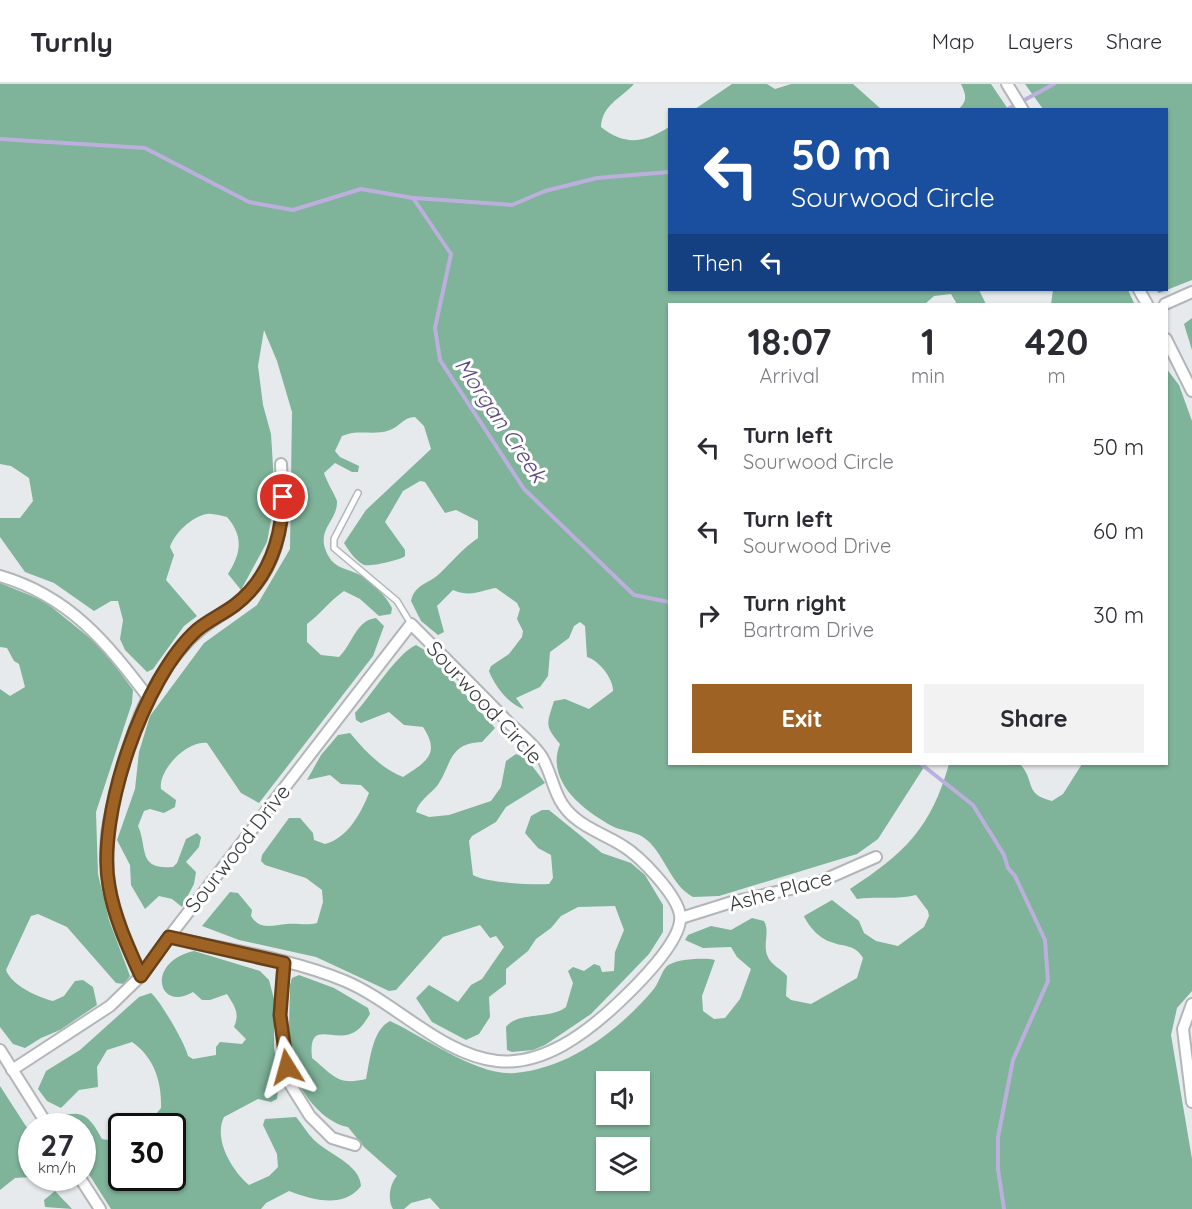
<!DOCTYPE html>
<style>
:root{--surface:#fff;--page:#f2f2f3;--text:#2b2b33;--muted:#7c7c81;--line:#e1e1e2;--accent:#9f6225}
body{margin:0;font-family:Quicksand,sans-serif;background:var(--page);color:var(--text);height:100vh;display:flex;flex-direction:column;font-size:22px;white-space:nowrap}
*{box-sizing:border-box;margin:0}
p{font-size:20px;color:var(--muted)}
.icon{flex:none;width:33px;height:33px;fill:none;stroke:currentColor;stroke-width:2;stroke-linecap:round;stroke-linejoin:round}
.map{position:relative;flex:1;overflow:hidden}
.details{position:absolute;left:668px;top:219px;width:500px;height:462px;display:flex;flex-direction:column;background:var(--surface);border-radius:0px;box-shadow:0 2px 4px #0004}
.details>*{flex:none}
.banner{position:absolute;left:668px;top:24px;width:500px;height:183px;border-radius:0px;box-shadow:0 2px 4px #0004;background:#1a4fa0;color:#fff;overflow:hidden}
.fabs{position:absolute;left:596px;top:987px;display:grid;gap:12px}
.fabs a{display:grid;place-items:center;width:54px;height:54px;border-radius:0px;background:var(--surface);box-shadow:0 2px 4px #0004;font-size:30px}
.speed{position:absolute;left:18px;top:1029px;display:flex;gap:12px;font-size:30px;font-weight:700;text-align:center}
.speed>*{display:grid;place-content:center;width:78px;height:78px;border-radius:50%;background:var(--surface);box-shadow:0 2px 4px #0004;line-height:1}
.speed small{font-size:15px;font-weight:400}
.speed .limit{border:3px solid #111;border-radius:9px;background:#fff;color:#111}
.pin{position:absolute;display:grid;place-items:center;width:51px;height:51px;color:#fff;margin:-26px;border:3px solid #fff;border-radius:50%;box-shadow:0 2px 6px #0007}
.me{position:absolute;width:66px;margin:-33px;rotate:352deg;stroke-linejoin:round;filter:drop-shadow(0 0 4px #0008)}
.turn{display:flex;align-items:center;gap:21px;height:126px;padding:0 24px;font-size:27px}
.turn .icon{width:78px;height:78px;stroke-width:2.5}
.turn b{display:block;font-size:42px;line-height:51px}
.then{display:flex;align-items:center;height:57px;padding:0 24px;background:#0003;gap:12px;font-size:22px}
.eta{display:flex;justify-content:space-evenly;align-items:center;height:102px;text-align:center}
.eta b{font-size:36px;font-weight:700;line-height:42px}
.button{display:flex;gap:12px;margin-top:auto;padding:12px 24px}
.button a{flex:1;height:69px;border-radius:0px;background:var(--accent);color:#fff;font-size:24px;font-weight:700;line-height:69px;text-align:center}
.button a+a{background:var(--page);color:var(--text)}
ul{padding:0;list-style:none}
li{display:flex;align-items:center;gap:18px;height:84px;padding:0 24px}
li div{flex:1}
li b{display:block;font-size:22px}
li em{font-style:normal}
header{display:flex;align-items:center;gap:36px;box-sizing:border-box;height:84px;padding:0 30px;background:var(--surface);border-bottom:2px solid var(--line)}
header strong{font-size:28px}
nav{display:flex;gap:33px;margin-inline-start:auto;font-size:21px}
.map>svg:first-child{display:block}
.forest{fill:#7fb39a;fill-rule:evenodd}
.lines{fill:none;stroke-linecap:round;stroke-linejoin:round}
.stream{stroke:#bdafdd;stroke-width:4}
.service-casing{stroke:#b2b6b8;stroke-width:8}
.minor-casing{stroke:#b2b6b8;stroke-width:14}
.service{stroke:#fff;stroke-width:5}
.minor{stroke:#fff;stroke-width:10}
.route-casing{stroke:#674018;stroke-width:15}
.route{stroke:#9f6225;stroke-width:10}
.labels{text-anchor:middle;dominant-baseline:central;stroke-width:6;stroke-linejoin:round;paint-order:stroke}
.street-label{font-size:21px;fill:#3a3c3d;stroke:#fff}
.water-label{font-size:22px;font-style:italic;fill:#5c4883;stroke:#fff}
</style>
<header>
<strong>Turnly</strong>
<nav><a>Map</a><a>Layers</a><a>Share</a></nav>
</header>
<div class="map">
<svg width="1192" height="1125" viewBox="0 0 1192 1125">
<rect width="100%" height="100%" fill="#e6eaec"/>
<!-- forest -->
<g class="forest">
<path d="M0 0H634C620 15 602 21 601 43 625 62 644 59 669 43V206H979L986 220H957L951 210 934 212 925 220H669V680H926L878 755 857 770 719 812 693 813C669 800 665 768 643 753 634 747 621 747 612 742 583 726 545 697 560 660 544 641 547 640 554 617L565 615 589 625 613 607C614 596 599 576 587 573L585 542 580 538 574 542 569 554 550 568 548 592 540 603 516 614 524 625C509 621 494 601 489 587L491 582 509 570 522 553 523 547 517 535 520 525 517 519 496 504C481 506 472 514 453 506L437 522 444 548 438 551 421 537 411 517C415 500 428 500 438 491 452 478 462 465 478 454V437L456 426 445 429 425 398 420 397 403 407 385 438 405 466V472C401 476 369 483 364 481 356 477 348 466 344 459L366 426 431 365 424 342 415 333C404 333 399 343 390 346 374 352 358 345 342 352L335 367 340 373 359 382 358 388H352L335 379 324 389C326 396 337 415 337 417 338 438 313 446 329 473 336 485 349 485 360 491 371 497 387 513 392 524L391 530 379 532 360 515 344 507C329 517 321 530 307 540V558L321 571 339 573C352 561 356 536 376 534L384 542 373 572 259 719 241 709 207 659C187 656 158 686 161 705L176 716 175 723 164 729 150 725 144 727 138 742C148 764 137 786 173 783L177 779 186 755 197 749 201 753 199 763 186 778 196 788 194 800 182 823 172 815 159 812 145 825 131 801 130 781 117 756 135 705 139 668 150 632 204 559 257 521 290 465 292 328 277 277 264 246 258 282 263 321 271 350 275 415 267 458 241 506 228 490C241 469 244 453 227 433 221 432 213 429 207 430 192 432 174 450 170 463L174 471 166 496 197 532 184 542 153 585 147 588 125 566 120 555 123 536 118 517H111L94 527 54 499 25 488 0 453V434H20L33 417 29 394 11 382 0 380Z"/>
<path d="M732 0H767L775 5 791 0H853L881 25H695Z"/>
<path d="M961 0H991L1008 25H959C968 16 966 11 961 0Z"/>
<path d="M1025 0H1192V196L1159 209 1156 206H1166V26L1043 25Z"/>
<path d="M1053 206H1128L1134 219 1051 220Z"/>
<path d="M1192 234V266L1184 240Z"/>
<path d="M1166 284 1179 301 1192 337V907L1177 924 1171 951 1192 1075V1125H440L430 1114 411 1119 404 1125H393C387 1116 390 1099 397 1092L364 1063 348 1043C323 1039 296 1005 292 980 287 956 290 926 290 901L292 894 299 891 334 904 368 924 370 930C365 938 360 947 350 950 330 957 308 936 312 974 333 991 337 1002 366 995 370 977 372 946 390 937 423 952 478 993 515 989 570 984 619 946 653 906 659 899 661 888 667 882 674 875 706 873 715 876L702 912 703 927 714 935 725 934 740 915 751 885 737 873 731 863 703 864 685 856 688 851 711 842 731 846 752 834 764 837C770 848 763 859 767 871 771 882 781 884 787 892L786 912 791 916 811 920 857 894 863 874C855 860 843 863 831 858 820 855 808 842 804 832L832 816 859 837 864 849 876 857 898 862 924 843 929 832 928 827 916 811C897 816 877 812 857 815L850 805C905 769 931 744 949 680H1020C1036 697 1023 710 1052 717L1063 710 1082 680H1166ZM606 998H639V1030H606ZM606 1064H639V1096H606Z"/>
<path d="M0 499 44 517 101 563 133 606 132 619 96 728 98 790 109 836 130 892 124 900 116 899 67 843 38 830 31 832 6 886C12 902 38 913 53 917L64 912 75 897 83 896 93 903 97 921 60 946 41 954 25 964 13 960 0 943V605L10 612 25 603 19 580 14 577 7 564 0 563Z"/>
<path d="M416 561 428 568 495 644 482 658C448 659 452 681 437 702 430 710 418 718 416 728L429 733 449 731 491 717 501 703 506 677 516 670 527 675 545 699 506 723 496 738 472 752 469 757 473 791C487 799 532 801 549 800L553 794 551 771 538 764 525 749 531 732 542 726H549L602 769 631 779 645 791 663 821V848L649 870 591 930 545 961 533 966 512 968 507 966 506 943C518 927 550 936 566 923L573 899 568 887 573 883 584 887 594 880 600 882 602 888 614 887 615 868 624 846 615 822 578 823 561 832 551 844 536 855 528 867 506 885V900L489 913 490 933 479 950 466 956 432 938 416 914 429 901 458 918 471 901 482 895 504 863 496 852 490 854 480 841 443 853 396 906 389 907 316 873 239 856 202 842 230 808 238 809 252 826 251 832C260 847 273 841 287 840 298 839 306 842 317 839L323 818 322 806 306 794 265 781 261 777 262 771 289 734H300L313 749 314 756 325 760C348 754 361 729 369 709L361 701 341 700 330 691 307 696 321 671 338 651 350 649C365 667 382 685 403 693 426 678 441 670 423 643L404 641 389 628 361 639 356 636 355 629C372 611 396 570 416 561Z"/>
<path d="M194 867 260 887 269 896 274 915V964L279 996 277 1015 271 1018 258 1015 224 1033C213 1055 232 1087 249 1101L269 1092 278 1083 277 1070 263 1041 265 1035 296 1033C302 1040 307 1049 314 1056 328 1070 360 1080 361 1102 344 1125 312 1116 289 1107L266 1119 261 1125H111L83 1081 82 1042H59V1033C84 1024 91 1035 102 1055L121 1058 122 1094H172V1042H146L161 1024C162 998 154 973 132 958L107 966 97 983 98 1003 79 1006 61 1024 47 1017 38 1005 46 987 80 966 139 913 151 909C160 916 186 961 188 972L193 975 216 971V963L220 958 242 960 246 955 234 943C240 929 235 923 227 910L210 916H202L193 908C158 929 145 878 194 867Z"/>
<path d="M0 1002 31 1050V1093L15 1094 0 1106Z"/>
<path d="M55 1107 72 1125H73L45 1123 44 1116Z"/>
</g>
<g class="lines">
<!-- stream -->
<g class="stream">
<path d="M1006 26 1054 0"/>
<path d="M0 55 145 64 249 118 293 126 361 105 413 114 451 170 435 244 440 276 524 405 634 511 669 518"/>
<path d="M414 114 512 121 545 107 597 94 669 88"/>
<path d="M921 680 973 721 1004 771 1008 784 1015 792 1045 856 1048 897 1013 976 998 1053V1085L1004 1125"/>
</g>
<defs>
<path id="service" d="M358 409 334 455V464L397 517 411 540"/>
<g id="minor">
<path d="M1007 0 1023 26"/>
<path d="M1139 206 1147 220"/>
<path d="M1165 220 1192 208"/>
<path d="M1166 255 1192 307"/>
<path d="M0 492C69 512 106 558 148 613"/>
<path d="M681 834 732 818 817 799 876 773"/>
<path d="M284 879 280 931 290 1000 310 1032 332 1054 355 1061"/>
<path d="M141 892C128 863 114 833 109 802 106 787 106 766 107 751 111 720 133 639 149 612 158 595 170 577 183 563 198 544 217 535 236 521 283 484 284 435 281 380"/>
<path d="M1192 920 1183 945 1192 1018"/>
<path d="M0 966 48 1042"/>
<path d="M12 986 110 922 141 892 169 853 411 540C443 572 475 604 507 637 518 648 534 660 542 673 555 696 553 716 575 734 589 746 608 752 623 762 641 773 677 811 680 831 684 856 634 904 617 920 586 949 543 982 497 977 442 971 395 918 345 897 290 874 227 866 169 853"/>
<path d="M80 1094 100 1125"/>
</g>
</defs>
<!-- service casing -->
<use href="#service" class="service-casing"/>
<!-- minor casing -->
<use href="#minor" class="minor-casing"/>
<!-- service -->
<use href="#service" class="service"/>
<!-- minor -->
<use href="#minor" class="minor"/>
</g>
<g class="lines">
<defs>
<path id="route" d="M283 413C282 454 269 495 235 521 223 530 209 536 197 546 144 593 96 732 109 802 114 833 128 863 141 892L169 853 284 879 280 931 287 983"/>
</defs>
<!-- route casing -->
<use href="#route" class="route-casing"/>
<!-- route -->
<use href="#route" class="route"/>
</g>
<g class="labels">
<!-- street labels -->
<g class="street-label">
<text transform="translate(485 618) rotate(47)">Sourwood Circle</text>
<text transform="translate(237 764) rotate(-52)">Sourwood Drive</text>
<text transform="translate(780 806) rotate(-15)">Ashe Place</text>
</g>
<!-- water labels -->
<g class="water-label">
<text transform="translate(501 336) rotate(56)">Morgan Creek</text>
</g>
</g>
</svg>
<div class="fabs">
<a><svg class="icon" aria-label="sound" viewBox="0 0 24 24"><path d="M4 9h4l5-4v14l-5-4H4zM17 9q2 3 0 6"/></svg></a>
<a><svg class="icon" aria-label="layers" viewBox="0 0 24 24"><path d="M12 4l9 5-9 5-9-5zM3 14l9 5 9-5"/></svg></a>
</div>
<div class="speed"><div>27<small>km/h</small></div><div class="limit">30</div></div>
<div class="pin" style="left:283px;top:413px;background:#d93025"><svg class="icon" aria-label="arrive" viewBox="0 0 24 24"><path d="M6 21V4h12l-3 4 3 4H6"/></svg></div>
<svg class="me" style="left:287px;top:983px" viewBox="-20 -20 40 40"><path d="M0-17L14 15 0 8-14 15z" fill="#9f6225" stroke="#fff" stroke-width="4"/></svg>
<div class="banner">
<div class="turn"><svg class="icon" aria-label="left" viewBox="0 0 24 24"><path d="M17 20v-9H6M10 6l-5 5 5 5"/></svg><div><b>50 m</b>Sourwood Circle</div></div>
<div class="then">Then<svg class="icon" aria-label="left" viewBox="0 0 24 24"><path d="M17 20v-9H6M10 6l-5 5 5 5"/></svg></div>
</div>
<section class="details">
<div class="eta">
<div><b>18:07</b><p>Arrival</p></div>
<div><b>1</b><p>min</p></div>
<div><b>420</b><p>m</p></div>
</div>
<ul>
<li><svg class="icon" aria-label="left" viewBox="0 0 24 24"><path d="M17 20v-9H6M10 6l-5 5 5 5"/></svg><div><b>Turn left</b><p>Sourwood Circle</p></div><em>50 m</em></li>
<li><svg class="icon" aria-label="left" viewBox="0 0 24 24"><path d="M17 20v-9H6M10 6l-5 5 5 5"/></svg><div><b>Turn left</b><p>Sourwood Drive</p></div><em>60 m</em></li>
<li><svg class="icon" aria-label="right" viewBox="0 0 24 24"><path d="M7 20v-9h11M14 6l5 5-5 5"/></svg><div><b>Turn right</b><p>Bartram Drive</p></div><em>30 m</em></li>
</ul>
<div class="button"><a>Exit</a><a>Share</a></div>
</section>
</div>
